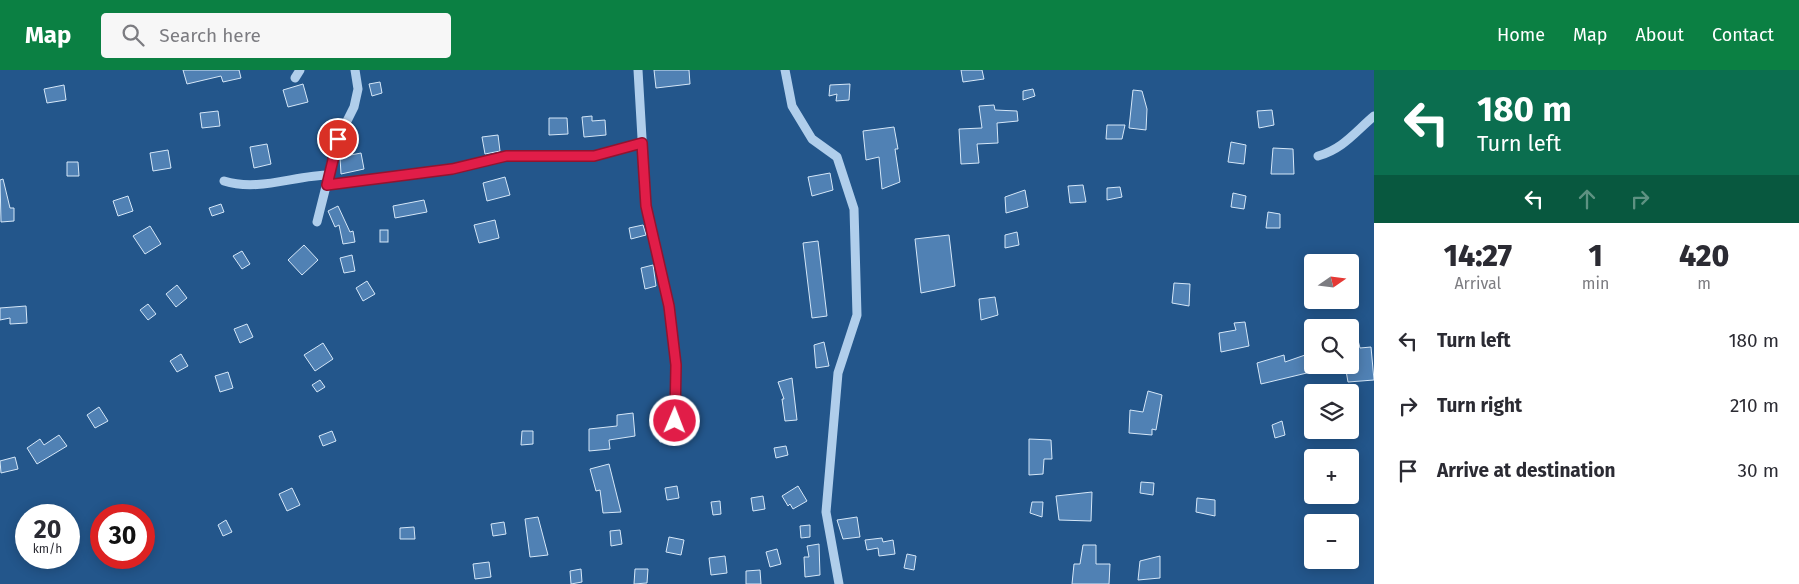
<!DOCTYPE html>
<meta charset="utf-8">
<style>
:root{--surface:#fff;--page:#f7f7f7;--text:#2b2b33;--muted:#7c7c81;--accent:#0b8043}
body{margin:0;font-family:"Fira Sans",sans-serif;background:var(--page);color:var(--text);height:100vh;display:flex;flex-direction:column;font-size:19px;white-space:nowrap}
*{box-sizing:border-box;margin:0}
p{font-size:16px;color:var(--muted)}
.icon{flex:none;width:28px;height:28px;fill:none;stroke:currentColor;stroke-width:2;stroke-linecap:round;stroke-linejoin:round}
.map{position:relative;flex:1;overflow:hidden}
.side{display:flex;flex-direction:column;background:var(--surface);width:425px}
.side>*{flex:none}
.guide{background:#0b6e4f;color:#fff;overflow:hidden}
.needle{width:32px;rotate:76deg}
.tools{position:absolute;left:1304px;top:184px;display:grid;gap:10px}
.tools a{display:grid;place-items:center;width:55px;height:55px;border-radius:5px;background:var(--surface);box-shadow:0 2px 12px #0003;font-size:25px}
.speed{position:absolute;left:15px;top:434px;display:flex;gap:10px;font-size:25px;font-weight:700;text-align:center}
.speed>*{display:grid;place-content:center;width:65px;height:65px;border-radius:50%;background:var(--surface);box-shadow:0 2px 12px #0003;line-height:1}
.speed small{font-size:12px;font-weight:400}
.speed .limit{border:8px solid #d22;background:#fff;color:#111}
.pin{position:absolute;display:grid;place-items:center;width:42px;height:42px;color:#fff;margin:-21px;border:2px solid #fff;border-radius:50%;box-shadow:0 1px 5px #0007}
.me{position:absolute;width:55px;margin:-28px;rotate:1deg;stroke-linejoin:round;filter:drop-shadow(0 0 4px #0008)}
.turn{display:flex;align-items:center;gap:18px;height:105px;padding:0 20px;font-size:22px}
.turn .icon{width:65px;height:65px;stroke-width:2.5}
.turn b{display:block;font-size:35px;line-height:42px}
.lanes{display:flex;align-items:center;height:48px;padding:0 20px;background:#0003;justify-content:center;gap:25px;direction:ltr}
.lanes .off{opacity:.35}
.eta{display:flex;justify-content:space-evenly;align-items:center;height:85px;text-align:center}
.eta b{font-size:30px;font-weight:800;line-height:35px}
ul{padding:0;list-style:none}
li{display:flex;align-items:center;gap:15px;height:65px;padding:0 20px}
li div{flex:1}
li b{display:block;font-size:19px}
li em{font-style:normal}
header{display:flex;align-items:center;gap:30px;box-sizing:border-box;height:70px;padding:0 25px;background:var(--accent);color:#fff}
header strong{font-size:24px}
nav{display:flex;gap:28px;margin-inline-start:auto;font-size:18px}
.search{width:350px;height:45px;background:var(--page);display:flex;align-items:center;gap:12px;box-sizing:border-box;padding:0 18px;border-radius:5px;color:var(--muted);font-size:19px}
main{display:flex;flex:1;min-height:0}
.map>svg:first-child{display:block}
.building{fill:#5081b4;stroke:#d5e7f8}
.lines{fill:none;stroke-linecap:round;stroke-linejoin:round}
.minor{stroke:#b0ceeb;stroke-width:9}
.route-casing{stroke:#92132f;stroke-width:12}
.route{stroke:#e11d48;stroke-width:9}
</style>
<header>
<strong>Map</strong>
<div class="search"><svg class="icon" aria-label="search" viewBox="0 0 24 24"><circle cx="10" cy="10" r="6"/><path d="M15 15l6 6"/></svg>Search here</div>
<nav><a>Home</a><a>Map</a><a>About</a><a>Contact</a></nav>
</header>
<main>
<div class="map">
<svg width="1374" height="514" viewBox="0 0 1374 514">
<rect width="100%" height="100%" fill="#23568b"/>
<!-- building -->
<g class="building">
<path d="M183 0H239L241 8 223 12 221 6 187 14Z"/>
<path d="M654 0H689L690 14 656 18Z"/>
<path d="M961 0H982L984 9 963 12Z"/>
<path d="M380 12 382 23 372 26 369 14Z"/>
<path d="M303 14 308 32 288 37 283 20Z"/>
<path d="M850 14 849 30 836 31 837 24 829 26 830 15Z"/>
<path d="M64 15 66 30 47 33 44 19Z"/>
<path d="M1033 19 1035 26 1023 30V21Z"/>
<path d="M1133 20 1142 21 1147 39 1146 60 1129 58Z"/>
<path d="M994 35 995 40 1017 41 1018 51 997 53 998 73 977 74 979 93 961 94 959 59 982 58 979 36Z"/>
<path d="M1272 40 1274 55 1259 58 1257 41Z"/>
<path d="M218 41 220 56 202 58 200 43Z"/>
<path d="M592 46V51L605 50 606 65 584 67 582 47Z"/>
<path d="M549 48H567L568 64 549 65Z"/>
<path d="M1107 55H1125L1122 69H1106Z"/>
<path d="M894 57 898 79H895L900 112 882 119 879 87 866 90 863 61Z"/>
<path d="M498 65 500 81 485 84 482 67Z"/>
<path d="M1231 72 1246 75 1244 94 1228 92Z"/>
<path d="M267 74 271 94 254 98 250 77Z"/>
<path d="M1273 78 1293 79 1294 104H1271Z"/>
<path d="M168 80 171 98 153 101 150 83Z"/>
<path d="M361 83 364 99 341 104 340 87Z"/>
<path d="M67 92H78L79 106H67Z"/>
<path d="M830 103 833 120 812 126 808 107Z"/>
<path d="M505 107 510 125 487 131 483 113Z"/>
<path d="M3 109 10 138H14V151L1 152 0 110Z"/>
<path d="M1083 115 1086 132 1070 133 1068 116Z"/>
<path d="M1120 117 1122 127 1107 130V118Z"/>
<path d="M1025 120 1028 137 1006 143 1005 127Z"/>
<path d="M1233 123 1246 126 1244 139 1231 137Z"/>
<path d="M128 126 133 141 118 146 113 131Z"/>
<path d="M424 130 427 142 395 148 393 136Z"/>
<path d="M221 134 224 142 212 146 209 138Z"/>
<path d="M338 136 350 162 353 161 355 172 343 174 339 155 335 157 328 141Z"/>
<path d="M1268 142 1280 144V158H1266Z"/>
<path d="M495 150 499 168 479 173 474 155Z"/>
<path d="M643 155 646 165 631 169 629 158Z"/>
<path d="M150 156 161 174 145 184 133 166Z"/>
<rect x="380" y="160" width="8" height="12"/>
<path d="M1017 162 1019 175 1005 178V165Z"/>
<path d="M949 165 955 216 921 223 915 169Z"/>
<path d="M818 171 827 246 812 248 803 173Z"/>
<path d="M304 175 318 190 302 205 288 190Z"/>
<path d="M242 181 250 194 242 199 233 186Z"/>
<path d="M352 185 355 201 344 203 340 188Z"/>
<path d="M653 195 656 216 645 219 641 198Z"/>
<path d="M367 211 375 224 363 231 356 218Z"/>
<path d="M1174 213 1190 214 1189 236 1172 233Z"/>
<path d="M177 215 187 228 176 237 166 224Z"/>
<path d="M995 227 998 245 981 250 979 229Z"/>
<path d="M148 234 156 244 148 250 140 240Z"/>
<path d="M26 236 27 253 10 254V248L0 250V238Z"/>
<path d="M1353 251 1360 278 1371 277 1374 310 1348 312 1345 295H1350V252Z"/>
<path d="M1245 252 1249 276 1221 282 1219 263 1236 260 1234 253Z"/>
<path d="M247 254 253 267 240 273 234 259Z"/>
<path d="M824 272 829 296 816 298 814 275Z"/>
<path d="M323 273 333 289 315 301 304 285Z"/>
<path d="M181 284 188 296 177 302 170 291Z"/>
<path d="M1308 284 1311 302 1261 314 1257 293 1284 285 1285 292Z"/>
<path d="M228 302 233 318 220 322 215 306Z"/>
<path d="M792 308 797 350 785 351 782 329H784L778 312Z"/>
<path d="M320 310 325 317 317 322 312 315Z"/>
<path d="M1148 321 1162 325 1156 360 1152 359V365L1129 363 1130 340 1143 342Z"/>
<path d="M99 337 108 351 95 358 87 345Z"/>
<path d="M633 343 635 366 609 370 610 379 589 381V359L617 356V345Z"/>
<path d="M1282 351 1285 365 1275 368 1272 355Z"/>
<path d="M669 360 671 370 660 372 658 362Z"/>
<path d="M332 361 336 371 323 376 319 366Z"/>
<path d="M522 361H533V374L521 375Z"/>
<path d="M59 365 67 376 37 394 27 378 40 369 44 375Z"/>
<path d="M1029 369 1051 370 1052 389H1044L1043 404 1029 405Z"/>
<path d="M786 376 788 385 776 388 774 378Z"/>
<path d="M15 387 18 399 1 403 0 391Z"/>
<path d="M609 394 621 442 603 443 600 420 596 421 590 399Z"/>
<path d="M1141 412 1154 413 1153 425 1140 423Z"/>
<path d="M677 416 679 428 667 430 665 418Z"/>
<path d="M798 416 807 431 793 439 790 434 788 436 782 426Z"/>
<path d="M292 418 300 435 287 441 279 424Z"/>
<path d="M1092 422 1091 451 1059 450 1056 426Z"/>
<path d="M763 426 765 439 753 441 751 428Z"/>
<path d="M1197 428 1215 430V446L1196 442Z"/>
<path d="M720 431 721 444 713 445 711 432Z"/>
<path d="M1032 432H1043L1042 447 1030 443Z"/>
<path d="M538 447 548 485 530 487 525 449Z"/>
<path d="M857 447 860 467 843 469 837 450Z"/>
<path d="M226 450 232 462 223 466 218 455Z"/>
<path d="M504 452 506 464 493 466 491 454Z"/>
<path d="M810 455V467L801 468 800 456Z"/>
<path d="M414 457 415 469H400V458Z"/>
<path d="M620 460 622 474 611 476 610 461Z"/>
<path d="M669 467 684 470 681 485 666 482Z"/>
<path d="M882 468 883 472 893 470 895 484 879 486 878 478 867 480 865 470Z"/>
<path d="M819 474 820 505 805 507 804 487H809L807 476Z"/>
<path d="M1083 475H1096V494H1110L1109 514H1072L1074 494H1080Z"/>
<path d="M777 479 781 494 770 497 766 482Z"/>
<path d="M907 484 916 486 914 500 904 498Z"/>
<path d="M725 486 727 503 711 505 709 488Z"/>
<path d="M1160 486V508L1138 510 1140 491Z"/>
<path d="M489 492 491 507 475 509 473 494Z"/>
<path d="M581 499 582 512 571 514 570 501Z"/>
<path d="M635 499H648L647 513 634 514Z"/>
<path d="M760 500 761 514H746V501Z"/>
</g>
<g class="lines">
<!-- minor -->
<g class="minor">
<path d="M638 0 646 136 669 236 676 295 675 351"/>
<path d="M785 0 792 36 812 69 837 87 854 139 857 245 838 303 826 442 839 514"/>
<path d="M295 8 300 0"/>
<path d="M1318 86C1343 79 1355 62 1374 46"/>
<path d="M224 111C259 122 295 105 330 105"/>
<path d="M327 115 452 99 506 86H595L642 73"/>
<path d="M317 152 338 69 354 37 358 19 355 0"/>
</g>
</g>
<g class="lines">
<defs>
<path id="route" d="M338 69 327 115 452 99 506 86H594L642 73 646 136 669 236 676 295 675 351"/>
</defs>
<!-- route casing -->
<use href="#route" class="route-casing"/>
<!-- route -->
<use href="#route" class="route"/>
</g>
</svg>
<div class="tools">
<a><svg class="needle" viewBox="-14 -14 28 28"><path d="M0-13l5 13h-10z" fill="#e53935"/><path d="M0 13l5-13h-10z" fill="#7c7c81"/></svg></a>
<a><svg class="icon" aria-label="search" viewBox="0 0 24 24"><circle cx="10" cy="10" r="6"/><path d="M15 15l6 6"/></svg></a>
<a><svg class="icon" aria-label="layers" viewBox="0 0 24 24"><path d="M12 4l9 5-9 5-9-5zM3 14l9 5 9-5"/></svg></a>
<a>+</a>
<a>−</a>
</div>
<div class="speed"><div>20<small>km/h</small></div><div class="limit">30</div></div>
<div class="pin" style="left:338px;top:69px;background:#d93025"><svg class="icon" aria-label="arrive" viewBox="0 0 24 24"><path d="M6 21V4h12l-3 4 3 4H6"/></svg></div>
<svg class="me" style="left:675px;top:351px" viewBox="-20 -20 40 40"><circle r="17" fill="#e11d48" stroke="#fff" stroke-width="3"/><path d="M0-11L8 9 0 5-8 9z" fill="#fff"/></svg>
</div>
<section class="side">
<div class="guide">
<div class="turn"><svg class="icon" aria-label="left" viewBox="0 0 24 24"><path d="M17 20v-9H6M10 6l-5 5 5 5"/></svg><div><b>180 m</b>Turn left</div></div>
<div class="lanes"><svg class="icon" aria-label="left" viewBox="0 0 24 24"><path d="M17 20v-9H6M10 6l-5 5 5 5"/></svg><svg class="icon off" aria-label="ahead" viewBox="0 0 24 24"><path d="M12 20V5M6 11l6-6 6 6"/></svg><svg class="icon off" aria-label="right" viewBox="0 0 24 24"><path d="M7 20v-9h11M14 6l5 5-5 5"/></svg></div>
</div>
<div class="eta">
<div><b>14:27</b><p>Arrival</p></div>
<div><b>1</b><p>min</p></div>
<div><b>420</b><p>m</p></div>
</div>
<ul>
<li><svg class="icon" aria-label="left" viewBox="0 0 24 24"><path d="M17 20v-9H6M10 6l-5 5 5 5"/></svg><div><b>Turn left</b></div><em>180 m</em></li>
<li><svg class="icon" aria-label="right" viewBox="0 0 24 24"><path d="M7 20v-9h11M14 6l5 5-5 5"/></svg><div><b>Turn right</b></div><em>210 m</em></li>
<li><svg class="icon" aria-label="arrive" viewBox="0 0 24 24"><path d="M6 21V4h12l-3 4 3 4H6"/></svg><div><b>Arrive at destination</b></div><em>30 m</em></li>
</ul>
</section>
</main>
